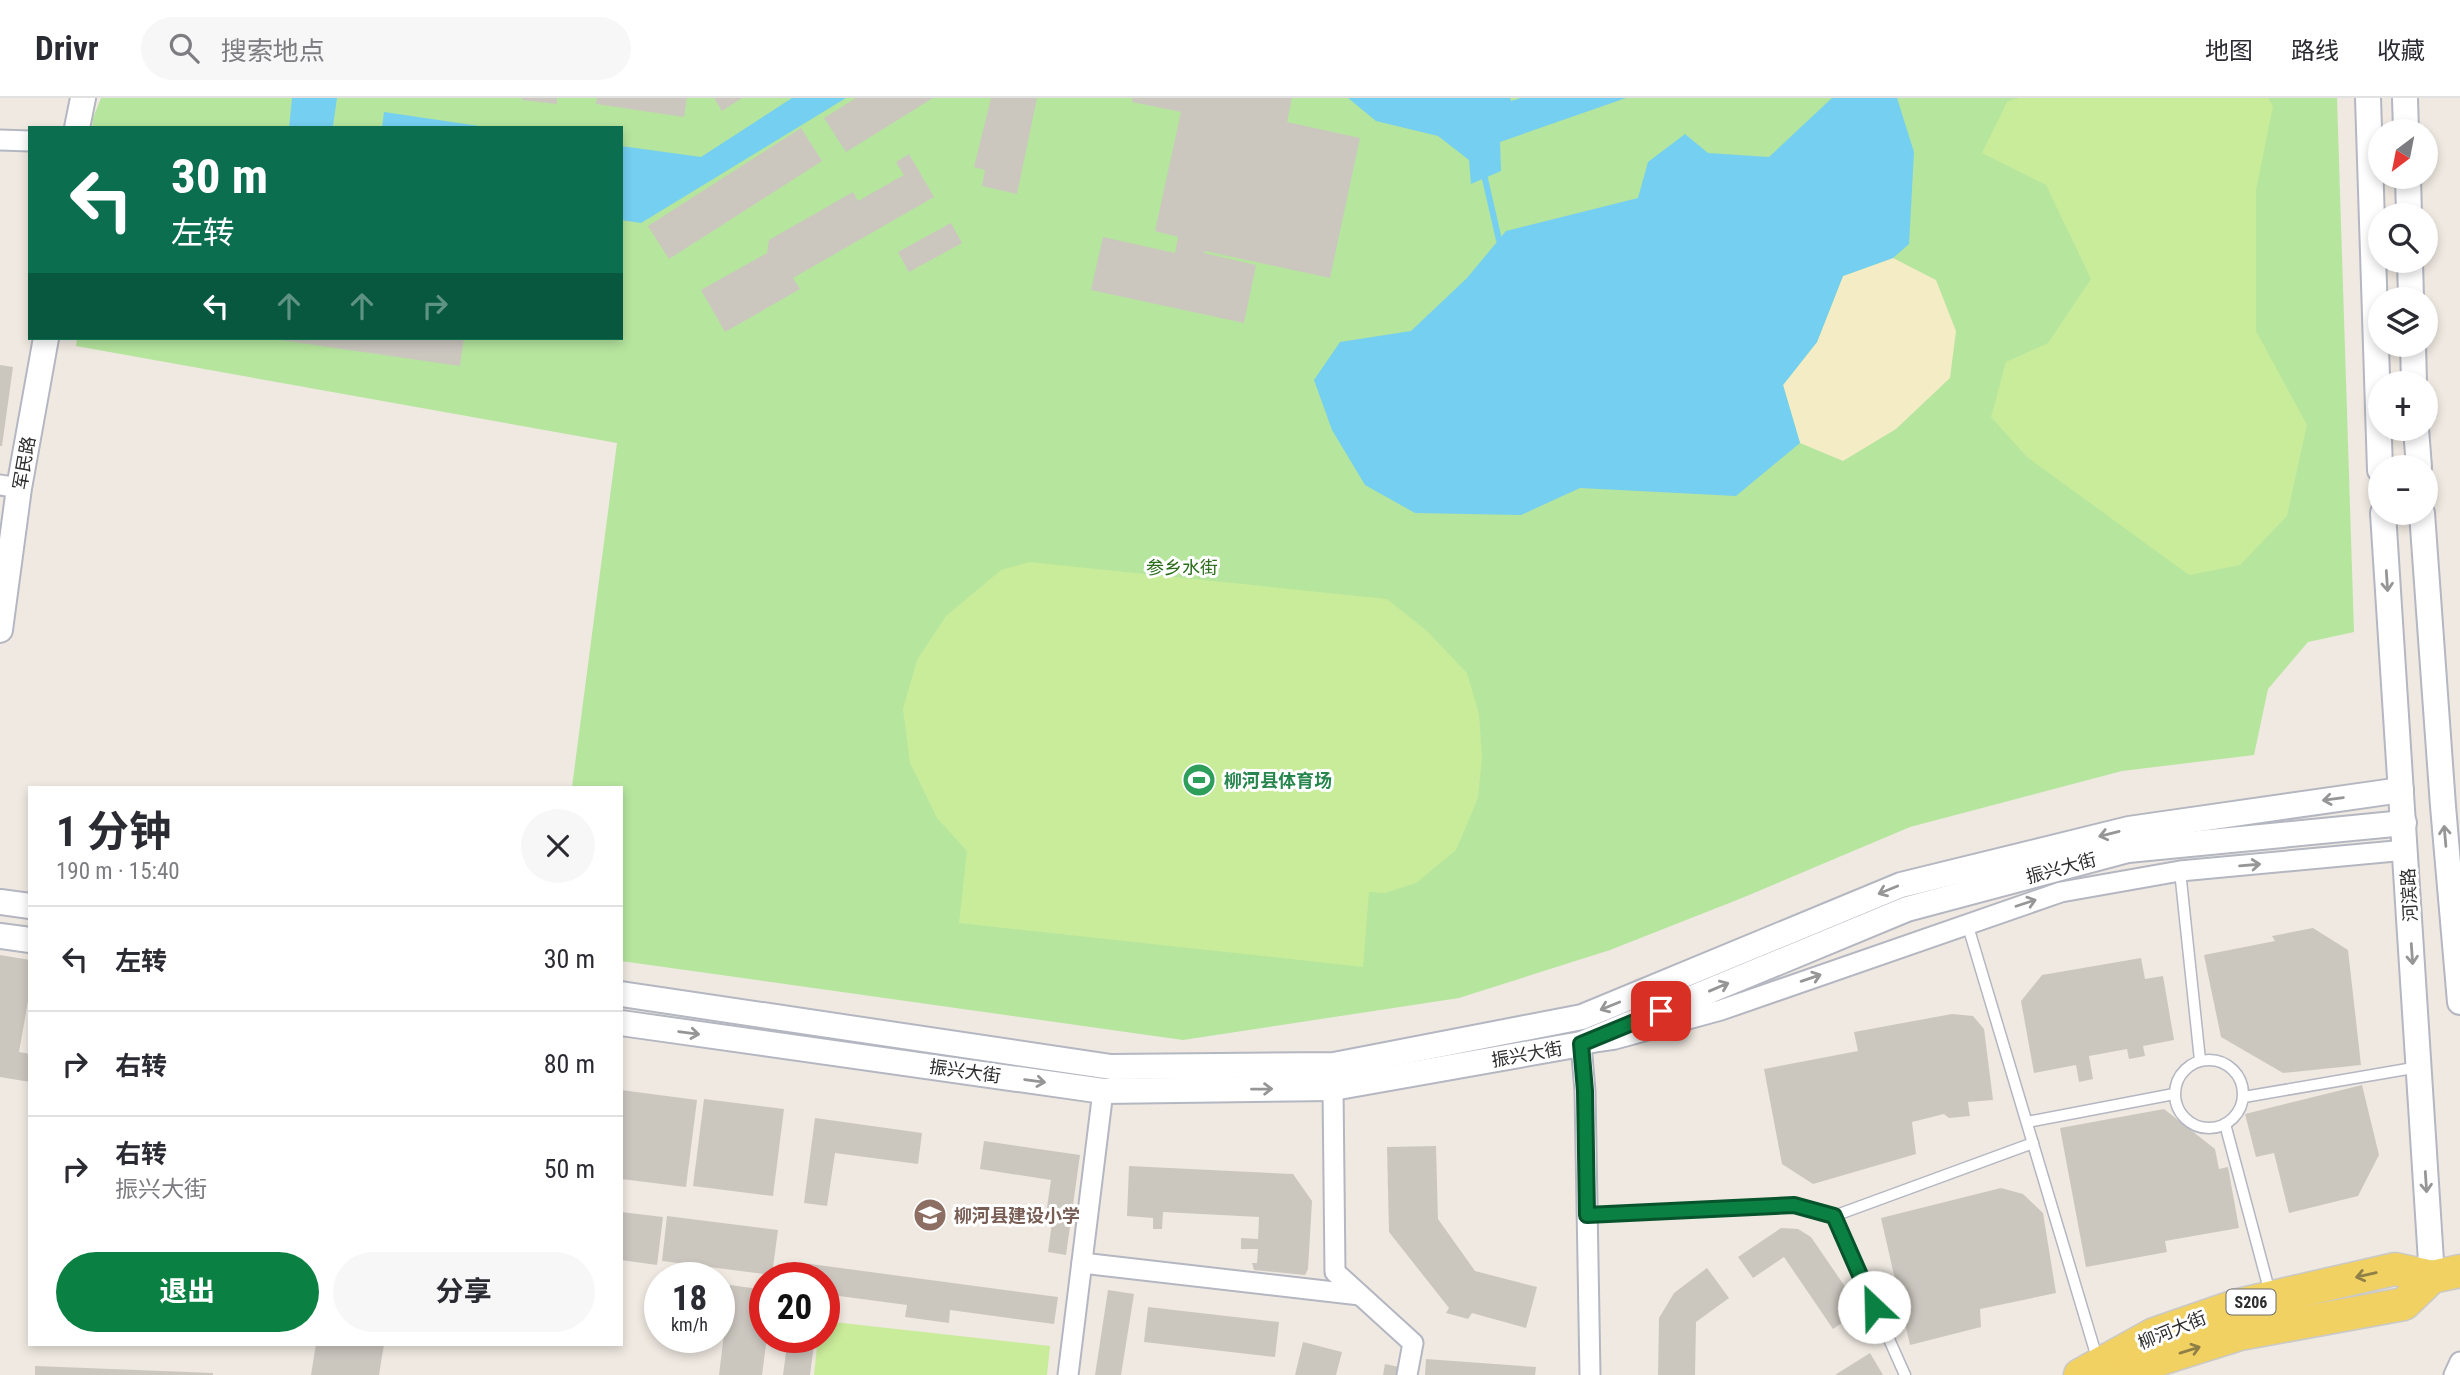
<!DOCTYPE html>
<html lang="zh">
<meta charset="utf-8">
<style>
:root{--surface:#fff;--page:#f7f7f7;--text:#2b2b33;--muted:#7c7c81;--line:#e1e1e2;--accent:#0b8043}
body{margin:0;font-family:"Roboto Condensed","Noto Sans SC",sans-serif;background:var(--page);color:var(--text);height:100vh;display:flex;flex-direction:column;font-size:26px;white-space:nowrap}
*{box-sizing:border-box;margin:0}
p{font-size:23px;color:var(--muted)}
.icon{flex:none;width:38px;height:38px;fill:none;stroke:currentColor;stroke-width:2;stroke-linecap:round;stroke-linejoin:round}
.map{position:relative;flex:1;overflow:hidden}
.sheet{position:absolute;left:28px;top:688px;width:595px;height:560px;display:flex;flex-direction:column;background:var(--surface);border-radius:0px;box-shadow:0 4px 10px #0003}
.sheet>*{flex:none}
.hud{position:absolute;left:28px;top:28px;width:595px;height:214px;border-radius:0px;box-shadow:0 4px 10px #0003;background:#0b6e4f;color:#fff;overflow:hidden}
.needle{width:46px;rotate:212deg}
.buttons{position:absolute;left:2368px;top:21px;display:grid;gap:14px}
.buttons a{display:grid;place-items:center;width:70px;height:70px;border-radius:50%;background:var(--surface);box-shadow:0 4px 10px #0003;font-size:35px}
.speed{position:absolute;left:644px;top:1164px;display:flex;gap:14px;font-size:35px;font-weight:700;text-align:center}
.speed>*{display:grid;place-content:center;width:91px;height:91px;border-radius:50%;background:var(--surface);box-shadow:0 4px 10px #0003;line-height:1}
.speed small{font-size:18px;font-weight:400}
.speed .limit{border:10px solid #d22;background:#fff;color:#111}
.pin{position:absolute;display:grid;place-items:center;width:60px;height:60px;color:#fff;margin:-30px;border-radius:14px;box-shadow:0 4px 10px #0006}
.me{position:absolute;width:77px;margin:-38px;rotate:336deg;stroke-linejoin:round;filter:drop-shadow(0 0 5px #0008)}
.turn{display:flex;align-items:center;gap:24px;height:147px;padding:0 28px;font-size:32px}
.turn .icon{width:91px;height:91px;stroke-width:2.5}
.turn b{display:block;font-size:49px;line-height:60px}
.lanes{display:flex;align-items:center;height:66px;padding:0 28px;background:#0003;justify-content:center;gap:35px;direction:ltr}
.lanes .off{opacity:.35}
.round{display:grid;place-items:center;flex:none;width:74px;height:74px;border-radius:37px;background:var(--page)}
.summary{display:flex;align-items:center;justify-content:space-between;height:119px;padding:0 28px}
h1{font-size:42px;font-weight:700;line-height:52px}
.action{display:flex;gap:14px;margin-top:auto;padding:14px 28px}
.action a{flex:1;height:80px;border-radius:42px;background:var(--accent);color:#fff;font-size:28px;font-weight:700;line-height:80px;text-align:center}
.action a+a{background:var(--page);color:var(--text)}
ul{padding:0;list-style:none}
li{display:flex;align-items:center;gap:21px;height:105px;padding:0 28px;border-top:2px solid var(--line)}
li div{flex:1}
li b{display:block;font-size:26px}
li em{font-style:normal}
header{display:flex;align-items:center;gap:42px;box-sizing:border-box;height:98px;padding:0 35px;background:var(--surface);border-bottom:2px solid var(--line)}
header strong{font-size:33px}
nav{display:flex;gap:38px;margin-inline-start:auto;font-size:24px}
.search{width:490px;height:63px;background:var(--page);display:flex;align-items:center;gap:18px;box-sizing:border-box;padding:0 24px;border-radius:38px;color:var(--muted);font-size:26px}
.map>svg:first-child{display:block}
.green{fill:#b6e59e}
.sand{fill:#f3ecc5}
.pitch{fill:#c9ec9a}
.water{fill:#75cff0}
.lines{fill:none;stroke-linecap:round;stroke-linejoin:round}
.stream{stroke:#75cff0;stroke-width:6}
.building{fill:#cbc7bf}
.service-casing{stroke:#b4b7c1;stroke-width:13}
.minor-casing{stroke:#b4b7c1;stroke-width:23}
.tertiary-casing{stroke:#b4b7c1;stroke-width:28}
.primary-casing{stroke:#c9c9c9;stroke-width:35}
.service{stroke:#fff;stroke-width:10}
.minor{stroke:#fff;stroke-width:19}
.tertiary{stroke:#fff;stroke-width:24}
.primary{stroke:#f2d163;stroke-width:32}
.oneway{stroke:#969696}
.oneway2{stroke:#908048}
.route-casing{stroke:#07532c;stroke-width:18}
.route{stroke:#0b8043;stroke-width:12}
.labels{text-anchor:middle;dominant-baseline:central;stroke-width:6;stroke-linejoin:round;paint-order:stroke}
.shield{fill:#fff;stroke:#6d6d6d;stroke-width:2}
.shield-label{font-size:16px;font-weight:bold;fill:#2e2e2e}
.street-label{font-size:18px;fill:#2e2e2e;stroke:#fff}
.park-label{font-size:18px;fill:#2c6e1b;stroke:#fff}
.leisure-label{font-size:18px;font-weight:bold;fill:#27864d;stroke:#fff;text-anchor:start}
.education-label{font-size:18px;font-weight:bold;fill:#785e54;stroke:#fff;text-anchor:start}
</style>
<header>
<strong>Drivr</strong>
<div class="search"><svg class="icon" aria-label="search" viewBox="0 0 24 24"><circle cx="10" cy="10" r="6"/><path d="M15 15l6 6"/></svg>搜索地点</div>
<nav><a>地图</a><a>路线</a><a>收藏</a></nav>
</header>
<div class="map">
<svg width="2460" height="1277" viewBox="0 0 2460 1277">
<rect width="100%" height="100%" fill="#efe9e1"/>
<!-- green -->
<path class="green" d="M101 0H2337L2354 534 2308 544 2268 591 2254 657 2122 673 1910 729 1742 800 1610 852 1459 900 1183 942 621 863V690L572 689 617 345 76 248 77 240H621V30H92L93 20Z"/>
<!-- sand -->
<path class="sand" d="M1893 160 1936 182 1956 233 1950 280 1896 331 1843 363 1800 345 1783 287 1817 244 1843 178Z"/>
<!-- pitch -->
<g class="pitch">
<path d="M2019 0H2268L2273 8 2256 92V233L2307 327 2287 418 2240 467 2189 477 2027 359 1991 319 2006 264 2048 245 2091 181 2046 87 1982 55 2007 4Z"/>
<path d="M1029 464 1387 501 1427 533 1467 575 1479 616 1482 659 1478 700 1456 752 1416 785 1385 795 1369 794 1363 869 959 825 967 753 937 720 910 665 903 611 917 562 946 518 1001 472Z"/>
<path d="M824 1223 1050 1248 1047 1277H814L818 1239H824Z"/>
</g>
<!-- water -->
<g class="water">
<path d="M292 0H337L333 28 344 30H289Z"/>
<path d="M792 0H846L641 125 621 122V48L701 59Z"/>
<path d="M1348 0H1510L1511 3 1521 0H1626L1500 44 1501 73 1471 86 1469 62 1438 38 1376 23Z"/>
<path d="M1832 0H1897L1914 54 1909 146 1893 160 1843 178 1817 244 1783 287 1800 345 1736 398 1580 390 1521 417 1415 415 1365 387 1332 332 1314 282 1340 244 1411 233 1467 180 1506 133 1638 100 1648 64 1685 36 1708 55 1769 59Z"/>
<path d="M384 14 493 30H382Z"/>
</g>
<g class="lines">
<!-- stream -->
<path class="stream" d="M1483 72 1499 142"/>
</g>
<!-- building -->
<g class="building">
<path d="M522 0H557V6L522 2Z"/>
<path d="M597 0H687L684 19 596 6Z"/>
<path d="M714 0H742L722 13Z"/>
<path d="M856 0H933L846 54 824 20Z"/>
<path d="M991 0H1037L1017 96 982 88 985 72 974 69Z"/>
<path d="M1133 0H1292L1287 24 1360 40 1330 180 1205 153 1204 155 1256 167 1244 225 1091 192 1103 139 1175 155 1178 139 1155 133 1181 14 1132 4Z"/>
<path d="M801 30 822 63 669 161 648 128Z"/>
<path d="M909 56 934 99 793 180 800 191 725 234 701 192 767 155 769 142 853 94 858 103 904 77 896 64Z"/>
<path d="M951 125 962 145 909 174 898 154Z"/>
<path d="M280 240H464L460 268 280 242Z"/>
<path d="M0 267 13 269 2 348H0Z"/>
<path d="M2313 830 2348 852 2361 967 2283 975 2221 939 2204 857 2275 843 2272 838Z"/>
<path d="M0 857 30 862V892L19 954 30 956V984L0 979Z"/>
<path d="M2141 860 2145 881 2163 878 2174 942 2143 948 2145 958 2129 961 2127 951 2089 958 2093 981 2079 984 2076 967 2034 975 2021 903 2042 877Z"/>
<path d="M1952 916 1973 918 1984 931 1993 1002 1968 1004 1970 1018 1949 1020 1944 1016 1912 1024 1916 1056 1813 1086 1782 1066 1764 971 1858 953 1854 934Z"/>
<path d="M2362 987 2379 1057 2358 1098 2289 1115 2274 1055 2256 1059 2245 1016Z"/>
<path d="M621 992 697 1002 686 1089 621 1081Z"/>
<path d="M704 1001 784 1011 773 1098 693 1088Z"/>
<path d="M2164 1011 2215 1051 2219 1071 2228 1069 2239 1130 2165 1143 2167 1154 2086 1169 2060 1030Z"/>
<path d="M815 1020 922 1035 918 1066 835 1055 827 1108 804 1105Z"/>
<path d="M984 1043 1080 1057 1066 1157 1048 1154 1052 1124 1045 1123 1051 1082 980 1071Z"/>
<path d="M1436 1048 1438 1121 1475 1173 1537 1189 1526 1230 1472 1215 1468 1221 1446 1215 1449 1210 1389 1134 1387 1049Z"/>
<path d="M1129 1068 1293 1076 1312 1103 1308 1171 1305 1177 1254 1172 1252 1165H1257L1258 1151H1241V1140L1258 1141 1259 1119 1163 1114 1162 1131H1153V1120L1127 1118Z"/>
<path d="M2001 1090 2023 1096 2043 1115 2056 1195 1980 1211 1981 1229 1910 1247 1881 1120Z"/>
<path d="M621 1114 663 1119 657 1167 621 1162Z"/>
<path d="M667 1118 778 1132 772 1177 662 1163Z"/>
<path d="M1781 1130 1798 1131 1811 1139 1861 1212 1833 1231 1784 1159 1753 1180 1738 1159Z"/>
<path d="M803 1165 1058 1199 1054 1226 950 1212 949 1225 905 1219 907 1207 824 1196V1180H801Z"/>
<path d="M1707 1170 1729 1200 1696 1224 1695 1277H1658L1659 1220 1674 1195Z"/>
<path d="M730 1187 765 1192V1239H767L762 1277H719Z"/>
<path d="M1108 1192 1134 1196 1121 1277H1095Z"/>
<path d="M1148 1209 1279 1224 1275 1259 1144 1244Z"/>
<path d="M788 1239H815L810 1277H783Z"/>
<path d="M1303 1244 1342 1254 1336 1277H1295Z"/>
<path d="M316 1246H384L379 1277H311Z"/>
<path d="M1870 1255 1883 1277H1835Z"/>
<path d="M1426 1261 1536 1269 1535 1277H1425Z"/>
<path d="M1385 1266 1399 1269 1397 1277H1383Z"/>
<path d="M35 1268 213 1275V1277H35Z"/>
</g>
<g class="lines">
<defs>
<g id="service">
<path d="M2180 773 2200 962"/>
<path d="M1967 825 2098 1263"/>
<circle cx="2209" cy="996" r="34"/>
<path d="M2244 999 2419 969"/>
<path d="M2027 1024 2174 996"/>
<path d="M2225 1026 2270 1195"/>
<path d="M1587 1117 1794 1107 1834 1118 1905 1277"/>
<path d="M1834 1118 2033 1045"/>
</g>
<g id="minor">
<path d="M0 42 30 43"/>
<path d="M0 387 19 390"/>
<path d="M1333 990 1335 1174 1413 1245 1407 1277"/>
<path d="M1082 1165 1360 1197"/>
<path d="M1068 1277 1103 993"/>
<path d="M1590 1277 1585 993 1581 946 1615 941 1721 912 2061 794 2180 773 2406 752"/>
<path d="M2454 1277 2460 1264"/>
</g>
<g id="tertiary">
<path d="M2368 0 2380 372"/>
<path d="M2405 0 2406 33"/>
<path d="M77 30 83 0"/>
<path d="M2408 79 2409 117"/>
<path d="M2410 163 2411 201"/>
<path d="M2413 247 2414 285"/>
<path d="M2416 331 2419 369"/>
<path d="M2383 415 2432 1179"/>
<path d="M2422 415 2443 708 2460 904"/>
<path d="M0 532 19 390 46 240"/>
<path d="M0 804 30 808"/>
<path d="M0 838 30 842"/>
<path d="M621 896 1111 969 1334 967 1582 919 1901 787 2129 731 2401 692"/>
<path d="M621 925 1103 993 1333 990 1581 946 1907 811 2128 752 2404 725"/>
</g>
<g id="primary">
<path d="M2080 1277 2154 1236 2238 1207 2395 1171 2432 1179 2460 1173"/>
<path d="M2127 1277 2148 1265 2240 1236 2404 1206 2432 1179"/>
</g>
</defs>
<!-- service casing -->
<use href="#service" class="service-casing"/>
<!-- minor casing -->
<use href="#minor" class="minor-casing"/>
<!-- tertiary casing -->
<use href="#tertiary" class="tertiary-casing"/>
<!-- primary casing -->
<use href="#primary" class="primary-casing"/>
<!-- service -->
<use href="#service" class="service"/>
<!-- minor -->
<use href="#minor" class="minor"/>
<!-- tertiary -->
<use href="#tertiary" class="tertiary"/>
<!-- primary -->
<use href="#primary" class="primary"/>
</g>
<!-- one-way arrows -->
<defs><path id="oneway-shaft" d="M-6 0H5M1.5-3L5.5 0L1.5 3" fill="none" stroke-width="1.6" stroke-linecap="round" stroke-linejoin="round" transform="scale(1.75)"/></defs>
<g class="oneway">
<use href="#oneway-shaft" transform="translate(2387 483) rotate(86)"/>
<use href="#oneway-shaft" transform="translate(2333 701) rotate(172)"/>
<use href="#oneway-shaft" transform="translate(2109 736) rotate(166)"/>
<use href="#oneway-shaft" transform="translate(2445 738) rotate(-95)"/>
<use href="#oneway-shaft" transform="translate(2250 767) rotate(-5)"/>
<use href="#oneway-shaft" transform="translate(1888 792) rotate(158)"/>
<use href="#oneway-shaft" transform="translate(2026 805) rotate(-18)"/>
<use href="#oneway-shaft" transform="translate(2412 856) rotate(86)"/>
<use href="#oneway-shaft" transform="translate(1811 880) rotate(-19)"/>
<use href="#oneway-shaft" transform="translate(1719 889) rotate(-23)"/>
<use href="#oneway-shaft" transform="translate(1610 908) rotate(158)"/>
<use href="#oneway-shaft" transform="translate(689 935) rotate(8)"/>
<use href="#oneway-shaft" transform="translate(1035 983) rotate(8)"/>
<use href="#oneway-shaft" transform="translate(1262 991) rotate(-1)"/>
<use href="#oneway-shaft" transform="translate(2426 1084) rotate(86)"/>
</g>
<g class="oneway2">
<use href="#oneway-shaft" transform="translate(2366 1177) rotate(167)"/>
<use href="#oneway-shaft" transform="translate(2190 1252) rotate(-17)"/>
</g>
<g class="lines">
<defs>
<path id="route" d="M1661 913 1581 946 1585 993 1587 1117 1794 1107 1834 1118 1874 1209"/>
</defs>
<!-- route casing -->
<use href="#route" class="route-casing"/>
<!-- route -->
<use href="#route" class="route"/>
</g>
<!-- icons -->
<defs>
<symbol id="stadium-disc" viewBox="-11 -11 22 22"><circle r="9.5" fill="#2e9e5b" stroke="#fff"/><path d="M0-5a6.5 5 0 1 0 0 10a6.5 5 0 1 0 0-10ZM-3.5-1.8h7v3.6h-7Z" fill="#fff"/></symbol>
<symbol id="school-disc" viewBox="-11 -11 22 22"><circle r="9.5" fill="#8d6e63" stroke="#fff"/><path d="M0-5L7-2L0 1L-7-2ZM-4 1L0 2.5L4 1V4Q0 6-4 4Z" fill="#fff"/></symbol>
</defs>
<g fill-rule="evenodd">
<use href="#stadium-disc" x="1180" y="663" width="38" height="38"/>
<use href="#school-disc" x="911" y="1098" width="38" height="38"/>
</g>
<g class="labels">
<!-- shield labels -->
<rect class="shield" x="2226.5" y="1191.5" width="49" height="25" rx="5"/>
<g class="shield-label">
<text x="2251" y="1204">S206</text>
</g>
<!-- street labels -->
<g class="street-label">
<text transform="translate(24 365) rotate(-80)">军民路</text>
<text transform="translate(2061 770) rotate(-15)">振兴大街</text>
<text transform="translate(2409 797) rotate(-93)">河滨路</text>
<text transform="translate(1527 956) rotate(-10)">振兴大街</text>
<text transform="translate(965 973) rotate(8)">振兴大街</text>
<text transform="translate(2172 1232) rotate(-22)">柳河大街</text>
</g>
<!-- park labels -->
<g class="park-label">
<text x="1182" y="469">参乡水街</text>
</g>
<!-- leisure labels -->
<g class="leisure-label">
<text x="1224" y="682">柳河县体育场</text>
</g>
<!-- education labels -->
<g class="education-label">
<text x="954" y="1117">柳河县建设小学</text>
</g>
</g>
</svg>
<div class="buttons">
<a><svg class="needle" viewBox="-14 -14 28 28"><path d="M0-13l5 13h-10z" fill="#e53935"/><path d="M0 13l5-13h-10z" fill="#7c7c81"/></svg></a>
<a><svg class="icon" aria-label="search" viewBox="0 0 24 24"><circle cx="10" cy="10" r="6"/><path d="M15 15l6 6"/></svg></a>
<a><svg class="icon" aria-label="layers" viewBox="0 0 24 24"><path d="M12 4l9 5-9 5-9-5zM3 14l9 5 9-5"/></svg></a>
<a>+</a>
<a>−</a>
</div>
<div class="speed"><div>18<small>km/h</small></div><div class="limit">20</div></div>
<div class="pin" style="left:1661px;top:913px;background:#d93025"><svg class="icon" aria-label="arrive" viewBox="0 0 24 24"><path d="M6 21V4h12l-3 4 3 4H6"/></svg></div>
<svg class="me" style="left:1874px;top:1209px" viewBox="-20 -20 40 40"><circle r="19" fill="#fff"/><path d="M0-13L10 11 0 6-10 11z" fill="#0b8043"/></svg>
<div class="hud">
<div class="turn"><svg class="icon" aria-label="left" viewBox="0 0 24 24"><path d="M17 20v-9H6M10 6l-5 5 5 5"/></svg><div><b>30 m</b>左转</div></div>
<div class="lanes"><svg class="icon" aria-label="left" viewBox="0 0 24 24"><path d="M17 20v-9H6M10 6l-5 5 5 5"/></svg><svg class="icon off" aria-label="ahead" viewBox="0 0 24 24"><path d="M12 20V5M6 11l6-6 6 6"/></svg><svg class="icon off" aria-label="ahead" viewBox="0 0 24 24"><path d="M12 20V5M6 11l6-6 6 6"/></svg><svg class="icon off" aria-label="right" viewBox="0 0 24 24"><path d="M7 20v-9h11M14 6l5 5-5 5"/></svg></div>
</div>
<section class="sheet">
<div class="summary"><div><h1>1 分钟</h1><p>190 m · 15:40</p></div><a class="round"><svg class="icon" aria-label="close" viewBox="0 0 24 24"><path d="M6 6l12 12M18 6L6 18"/></svg></a></div>
<ul>
<li><svg class="icon" aria-label="left" viewBox="0 0 24 24"><path d="M17 20v-9H6M10 6l-5 5 5 5"/></svg><div><b>左转</b></div><em>30 m</em></li>
<li><svg class="icon" aria-label="right" viewBox="0 0 24 24"><path d="M7 20v-9h11M14 6l5 5-5 5"/></svg><div><b>右转</b></div><em>80 m</em></li>
<li><svg class="icon" aria-label="right" viewBox="0 0 24 24"><path d="M7 20v-9h11M14 6l5 5-5 5"/></svg><div><b>右转</b><p>振兴大街</p></div><em>50 m</em></li>
</ul>
<div class="action"><a>退出</a><a>分享</a></div>
</section>
</div>
